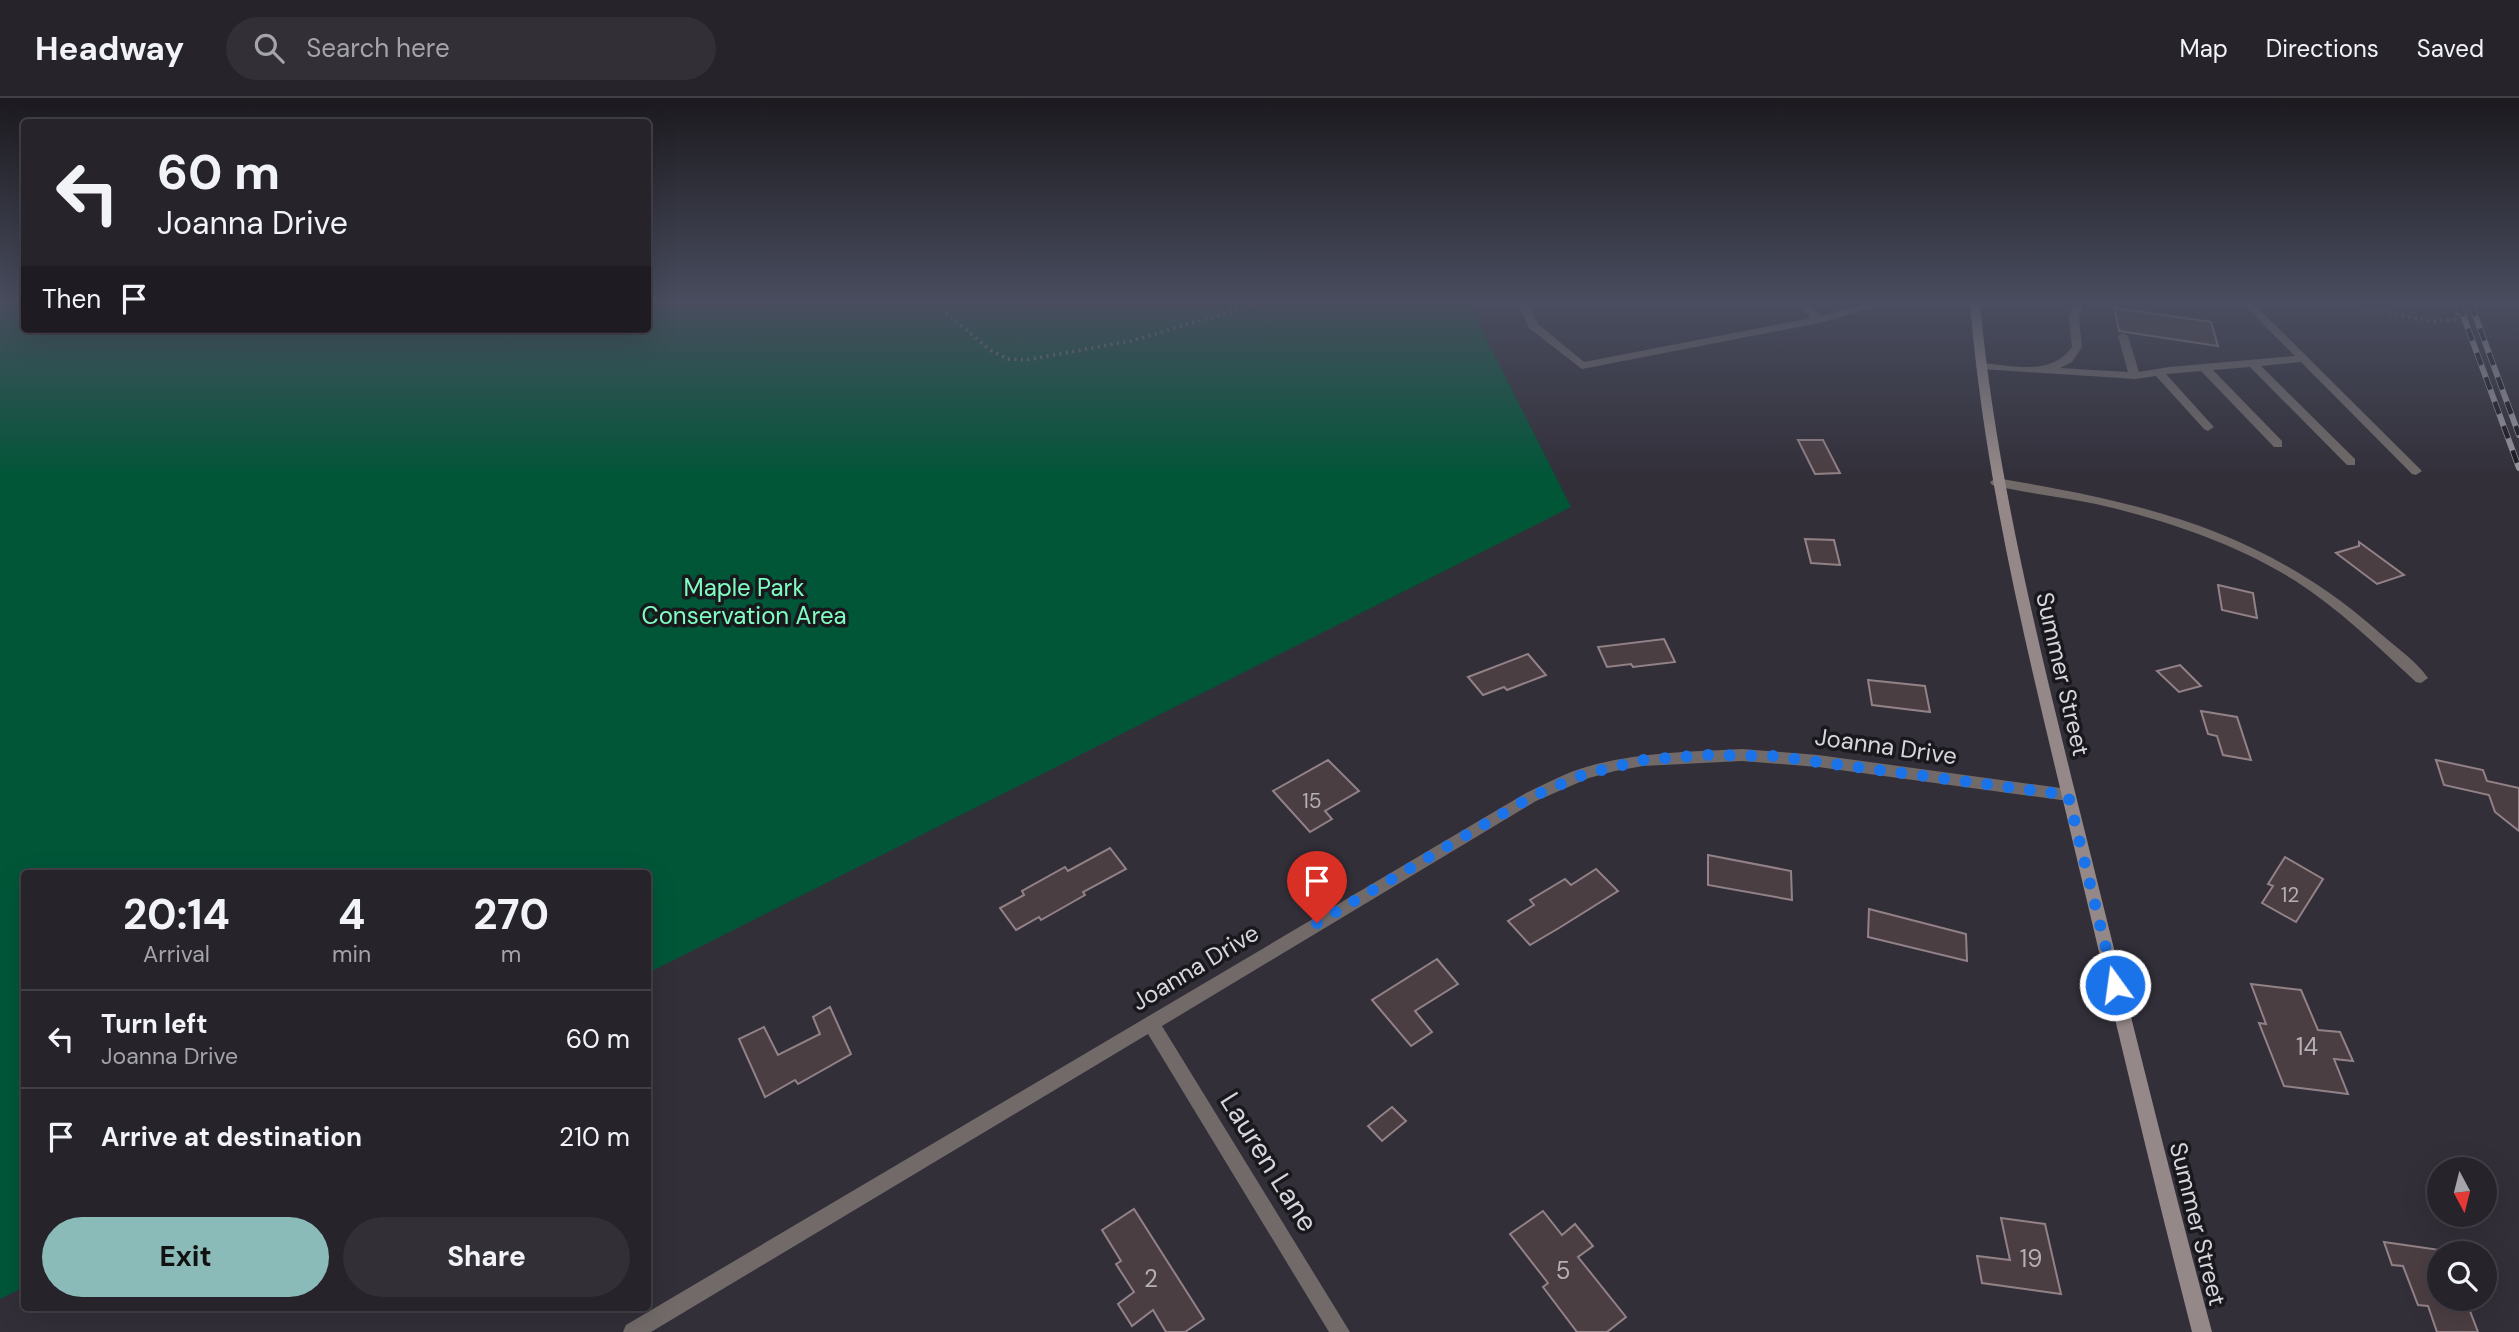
<!DOCTYPE html>
<style>
:root{--surface:#26232b;--page:#322f37;--text:#f1f3f6;--muted:#a4a4a9;--line:#424047;--accent:#8bbbb9}
body{margin:0;font-family:"DM Sans",sans-serif;background:var(--page);color:var(--text);height:100vh;display:flex;flex-direction:column;font-size:26px;white-space:nowrap}
*{box-sizing:border-box;margin:0}
p{font-size:23px;color:var(--muted)}
.icon{flex:none;width:38px;height:38px;fill:none;stroke:currentColor;stroke-width:2;stroke-linecap:round;stroke-linejoin:round}
.map{position:relative;flex:1;overflow:hidden}
.sheet{position:absolute;left:21px;top:772px;width:630px;height:441px;display:flex;flex-direction:column;background:var(--surface);border-radius:7px;box-shadow:0 7px 28px #0002,0 0 0 2px var(--line)}
.sheet>*{flex:none}
.top-card{position:absolute;left:21px;top:21px;width:630px;height:214px;border-radius:7px;box-shadow:0 7px 28px #0002,0 0 0 2px var(--line);background:#26232b;color:var(--text);overflow:hidden}
.needle{width:46px;rotate:173deg}
.tools{position:absolute;left:2427px;top:1059px;display:grid;gap:14px}
.tools a{display:grid;place-items:center;width:70px;height:70px;border-radius:50%;background:var(--surface);box-shadow:0 7px 28px #0002,0 0 0 2px var(--line);font-size:35px}
.pin{position:absolute;display:grid;place-items:center;width:60px;height:60px;color:#fff;margin:-72px -30px;border-radius:50% 50% 50% 0;rotate:-45deg;box-shadow:0 0 7px #0007}
.pin .icon{rotate:45deg}
.me{position:absolute;width:77px;margin:-38px;rotate:346deg;stroke-linejoin:round;filter:drop-shadow(0 0 5px #0008)}
.turn{display:flex;align-items:center;gap:24px;height:147px;padding:0 21px;font-size:32px}
.turn .icon{width:91px;height:91px;stroke-width:2.5}
.turn b{display:block;font-size:49px;line-height:60px}
.then{display:flex;align-items:center;height:66px;padding:0 21px;background:#0003;gap:14px;font-size:26px}
.eta{display:flex;justify-content:space-evenly;align-items:center;height:119px;text-align:center}
.eta b{font-size:42px;font-weight:700;line-height:49px}
.button{display:flex;gap:14px;margin-top:auto;padding:14px 21px}
.button a{flex:1;height:80px;border-radius:42px;background:var(--accent);color:#111;font-size:28px;font-weight:700;line-height:80px;text-align:center}
.button a+a{background:var(--page);color:var(--text)}
ul{padding:0;list-style:none}
li{display:flex;align-items:center;gap:21px;height:98px;padding:0 21px;border-top:2px solid var(--line)}
li div{flex:1}
li b{display:block;font-size:26px}
li em{font-style:normal}
header{display:flex;align-items:center;gap:42px;box-sizing:border-box;height:98px;padding:0 35px;background:var(--surface);border-bottom:2px solid var(--line)}
header strong{font-size:33px}
nav{display:flex;gap:38px;margin-inline-start:auto;font-size:24px}
.search{width:490px;height:63px;background:var(--page);display:flex;align-items:center;gap:18px;box-sizing:border-box;padding:0 24px;border-radius:38px;color:var(--muted);font-size:26px}
.map>svg:first-child{display:block}
.green{fill:#015638}
.building{fill:#4b3e42;stroke:#928287;stroke-width:2}
.lines{fill:none;stroke-linecap:round;stroke-linejoin:round}
.path{stroke:#7a7880;stroke-width:3.5;stroke-dasharray:2 4.5;stroke-linecap:butt}
.service{fill:#716a69;fill-rule:evenodd}
.minor{fill:#716a69;fill-rule:evenodd}
.secondary{fill:#948988;fill-rule:evenodd}
.rail-casing{stroke:#98969e;stroke-width:6}
.rail{stroke:#19181d;stroke-width:4.5;stroke-dasharray:13;stroke-linecap:butt}
.route{stroke:#1a73e8;stroke-width:12;stroke-dasharray:0 21.6}
.labels{text-anchor:middle;dominant-baseline:central;stroke-width:7;stroke-linejoin:round;paint-order:stroke}
.number-label{font-size:21px;fill:#b5b0b6}
.park-label{font-size:24px;fill:#80fec2;stroke:#19181d}
.street-label{font-size:24px;fill:#d8d6dd;stroke:#19181d}
.near-number-label{font-size:24px;fill:#b5b0b6}
.near-street-label{font-size:28px;fill:#d8d6dd;stroke:#19181d}
</style>
<header>
<strong>Headway</strong>
<div class="search"><svg class="icon" aria-label="search" viewBox="0 0 24 24"><circle cx="10" cy="10" r="6"/><path d="M15 15l6 6"/></svg>Search here</div>
<nav><a>Map</a><a>Directions</a><a>Saved</a></nav>
</header>
<div class="map">
<svg width="2519" height="1234" viewBox="0 0 2519 1234">
<rect width="100%" height="100%" fill="#322f39"/>
<!-- green -->
<path class="green" d="M0 206H24V231H648V206H1469L1571 409 648 875V775H24V1189L0 1201Z"/>
<!-- building -->
<g class="building">
<path d="M2114 210 2211 224 2218 248 2119 233Z"/>
<path d="M1798 342H1823L1840 375 1815 376Z"/>
<path d="M1805 441 1834 442 1840 467 1811 465Z"/>
<path d="M2359 444 2404 477 2377 486 2336 455 2359 448Z"/>
<path d="M2218 487 2253 495 2257 520 2222 512Z"/>
<path d="M1664 541 1675 564 1633 569 1631 566 1607 569 1598 549Z"/>
<path d="M1528 556 1546 577 1507 592 1504 589 1483 597 1468 579Z"/>
<path d="M2180 567 2201 588 2179 594 2157 573Z"/>
<path d="M1868 582 1925 588 1930 614 1872 607Z"/>
<path d="M2201 613 2237 619 2251 662 2223 657 2217 638 2208 636Z"/>
<path d="M1328 662 1359 693 1325 713 1332 721 1310 734 1273 693Z"/>
<path d="M2436 662 2483 672 2487 683 2519 690V733L2495 714 2489 697 2444 687Z"/>
<path d="M1110 750 1126 771 1083 794 1085 797 1041 822 1039 819 1016 832 1000 810 1024 797 1022 793 1065 769 1068 773Z"/>
<path d="M1708 757 1791 773 1792 802 1708 787Z"/>
<path d="M2285 759 2323 781 2296 824 2262 805 2273 788 2268 786Z"/>
<path d="M1596 771 1618 793 1559 830 1530 847 1508 823 1534 807 1530 802 1565 781 1571 787Z"/>
<path d="M1869 811 1966 836 1967 863 1868 839Z"/>
<path d="M1437 861 1458 886 1415 913 1432 934 1411 948 1372 902Z"/>
<path d="M2251 886 2301 892 2318 932 2340 934 2353 963 2334 961 2348 996 2284 988 2259 925 2266 926Z"/>
<path d="M830 909 851 956 798 986 795 982 765 999 739 941 764 929 778 957 820 936 813 919Z"/>
<path d="M1392 1009 1406 1023 1382 1043 1368 1028Z"/>
<path d="M1134 1111 1204 1221 1185 1234H1166L1153 1212 1132 1228 1118 1206 1134 1194 1116 1166 1121 1163 1102 1132Z"/>
<path d="M1543 1113 1562 1137 1575 1126 1593 1148 1578 1159 1626 1219 1607 1234H1577L1543 1189 1548 1185 1510 1136Z"/>
<path d="M2001 1120 2045 1126 2061 1196 1982 1185 1977 1158 2010 1162Z"/>
<path d="M2384 1144 2440 1152V1200H2465L2478 1234H2437L2428 1208 2418 1207 2403 1168 2392 1167Z"/>
</g>
<g class="lines">
<!-- path -->
<g class="path">
<path d="M936 206 990 252 1008 261 1026 262 1131 243 1257 206"/>
<path d="M2338 206 2432 223 2454 222 2459 213 2458 206"/>
</g>
<!-- service -->
<g class="service">
<path d="M1518 206H1528L1538 226 1584 264 1811 220 1796 206H1807L1821 218 1869 206H1886L1819 225 1582 271 1529 230Z"/>
<path d="M2073 206H2083L2079 220 2082 249 2072 264 2060 270 2128 274 2118 238 2123 235 2128 238 2139 274 2169 269 2295 258 2243 206H2254L2422 373 2416 377 2412 376 2301 264 2261 268 2355 361V367H2347L2250 269 2213 272 2282 343V349H2274L2201 273 2166 276 2212 327 2214 329 2208 333 2204 331 2156 278 2135 281 1980 271 1975 268 1980 265C2012 267 2051 279 2072 249L2069 220Z"/>
</g>
<!-- minor -->
<g class="minor">
<path d="M1996 380C2141 404 2259 431 2373 529 2390 545 2415 561 2428 580L2421 585 2416 584C2377 548 2338 510 2294 482 2239 448 2179 427 2117 411 2076 400 2033 397 1992 387L1990 384Z"/>
<path d="M1742 651 1818 657 2068 691 2073 693 2075 697 2073 701 2068 703 1818 669 1742 663 1643 668 1615 673 1589 680 1536 703 1162 928 1350 1234H1329L1148 936 651 1234H623L626 1227 1526 695C1545 686 1565 675 1586 669 1637 654 1689 654 1742 651Z"/>
</g>
<!-- secondary -->
<path class="secondary" d="M1970 206H1980C1996 374 2035 532 2075 694 2120 874 2164 1055 2212 1234H2192C2146 1055 2104 874 2061 694 2022 532 1984 373 1970 206Z"/>
<defs>
<g id="rail">
<path d="M2459 206 2519 370"/>
<path d="M2471 206 2519 337"/>
</g>
</defs>
<!-- rail casing -->
<use href="#rail" class="rail-casing"/>
<!-- rail -->
<use href="#rail" class="rail"/>
</g>
<!-- sky -->
<linearGradient id="sky" x2="0" y2="1"><stop stop-color="#1c1a1f"/><stop offset="0.54" stop-color="#494d5f"/><stop offset="1" stop-color="#494d5f" stop-opacity="0"/></linearGradient>
<rect width="2519" height="379" fill="url(#sky)"/>
<g class="lines">
<!-- route -->
<path class="route" d="M1317 825 1531 699 1585 676 1643 662 1706 657 1773 658 2068 697 2115 887"/>
</g>
<g class="labels">
<!-- number labels -->
<g class="number-label">
<text x="1312" y="703">15</text>
<text x="2290" y="797">12</text>
</g>
<!-- park labels -->
<g class="park-label">
<text x="744" y="489">Maple Park<tspan x="744" dy="28">Conservation Area</tspan></text>
</g>
<!-- street labels -->
<g class="street-label">
<text transform="translate(2063 576) rotate(77)">Summer Street</text>
<text transform="translate(1886 648) rotate(8)">Joanna Drive</text>
<text transform="translate(1195 869) rotate(-31)">Joanna Drive</text>
<text transform="translate(2198 1126) rotate(76)">Summer Street</text>
</g>
<!-- near-number labels -->
<g class="near-number-label">
<text x="2307" y="948">14</text>
<text x="2031" y="1160">19</text>
<text x="1563" y="1172">5</text>
<text x="1151" y="1180">2</text>
</g>
<!-- near-street labels -->
<g class="near-street-label">
<text transform="translate(1269 1064) rotate(58)">Lauren Lane</text>
</g>
</g>
</svg>
<div class="tools">
<a><svg class="needle" viewBox="-14 -14 28 28"><path d="M0-13l5 13h-10z" fill="#e53935"/><path d="M0 13l5-13h-10z" fill="#a4a4a9"/></svg></a>
<a><svg class="icon" aria-label="search" viewBox="0 0 24 24"><circle cx="10" cy="10" r="6"/><path d="M15 15l6 6"/></svg></a>
</div>
<div class="pin" style="left:1317px;top:825px;background:#d93025"><svg class="icon" aria-label="arrive" viewBox="0 0 24 24"><path d="M6 21V4h12l-3 4 3 4H6"/></svg></div>
<svg class="me" style="left:2115px;top:887px" viewBox="-20 -20 40 40"><circle r="17" fill="#1a73e8" stroke="#fff" stroke-width="3"/><path d="M0-11L8 9 0 5-8 9z" fill="#fff"/></svg>
<div class="top-card">
<div class="turn"><svg class="icon" aria-label="left" viewBox="0 0 24 24"><path d="M17 20v-9H6M10 6l-5 5 5 5"/></svg><div><b>60 m</b>Joanna Drive</div></div>
<div class="then">Then<svg class="icon" aria-label="arrive" viewBox="0 0 24 24"><path d="M6 21V4h12l-3 4 3 4H6"/></svg></div>
</div>
<section class="sheet">
<div class="eta">
<div><b>20:14</b><p>Arrival</p></div>
<div><b>4</b><p>min</p></div>
<div><b>270</b><p>m</p></div>
</div>
<ul>
<li><svg class="icon" aria-label="left" viewBox="0 0 24 24"><path d="M17 20v-9H6M10 6l-5 5 5 5"/></svg><div><b>Turn left</b><p>Joanna Drive</p></div><em>60 m</em></li>
<li><svg class="icon" aria-label="arrive" viewBox="0 0 24 24"><path d="M6 21V4h12l-3 4 3 4H6"/></svg><div><b>Arrive at destination</b></div><em>210 m</em></li>
</ul>
<div class="button"><a>Exit</a><a>Share</a></div>
</section>
</div>
